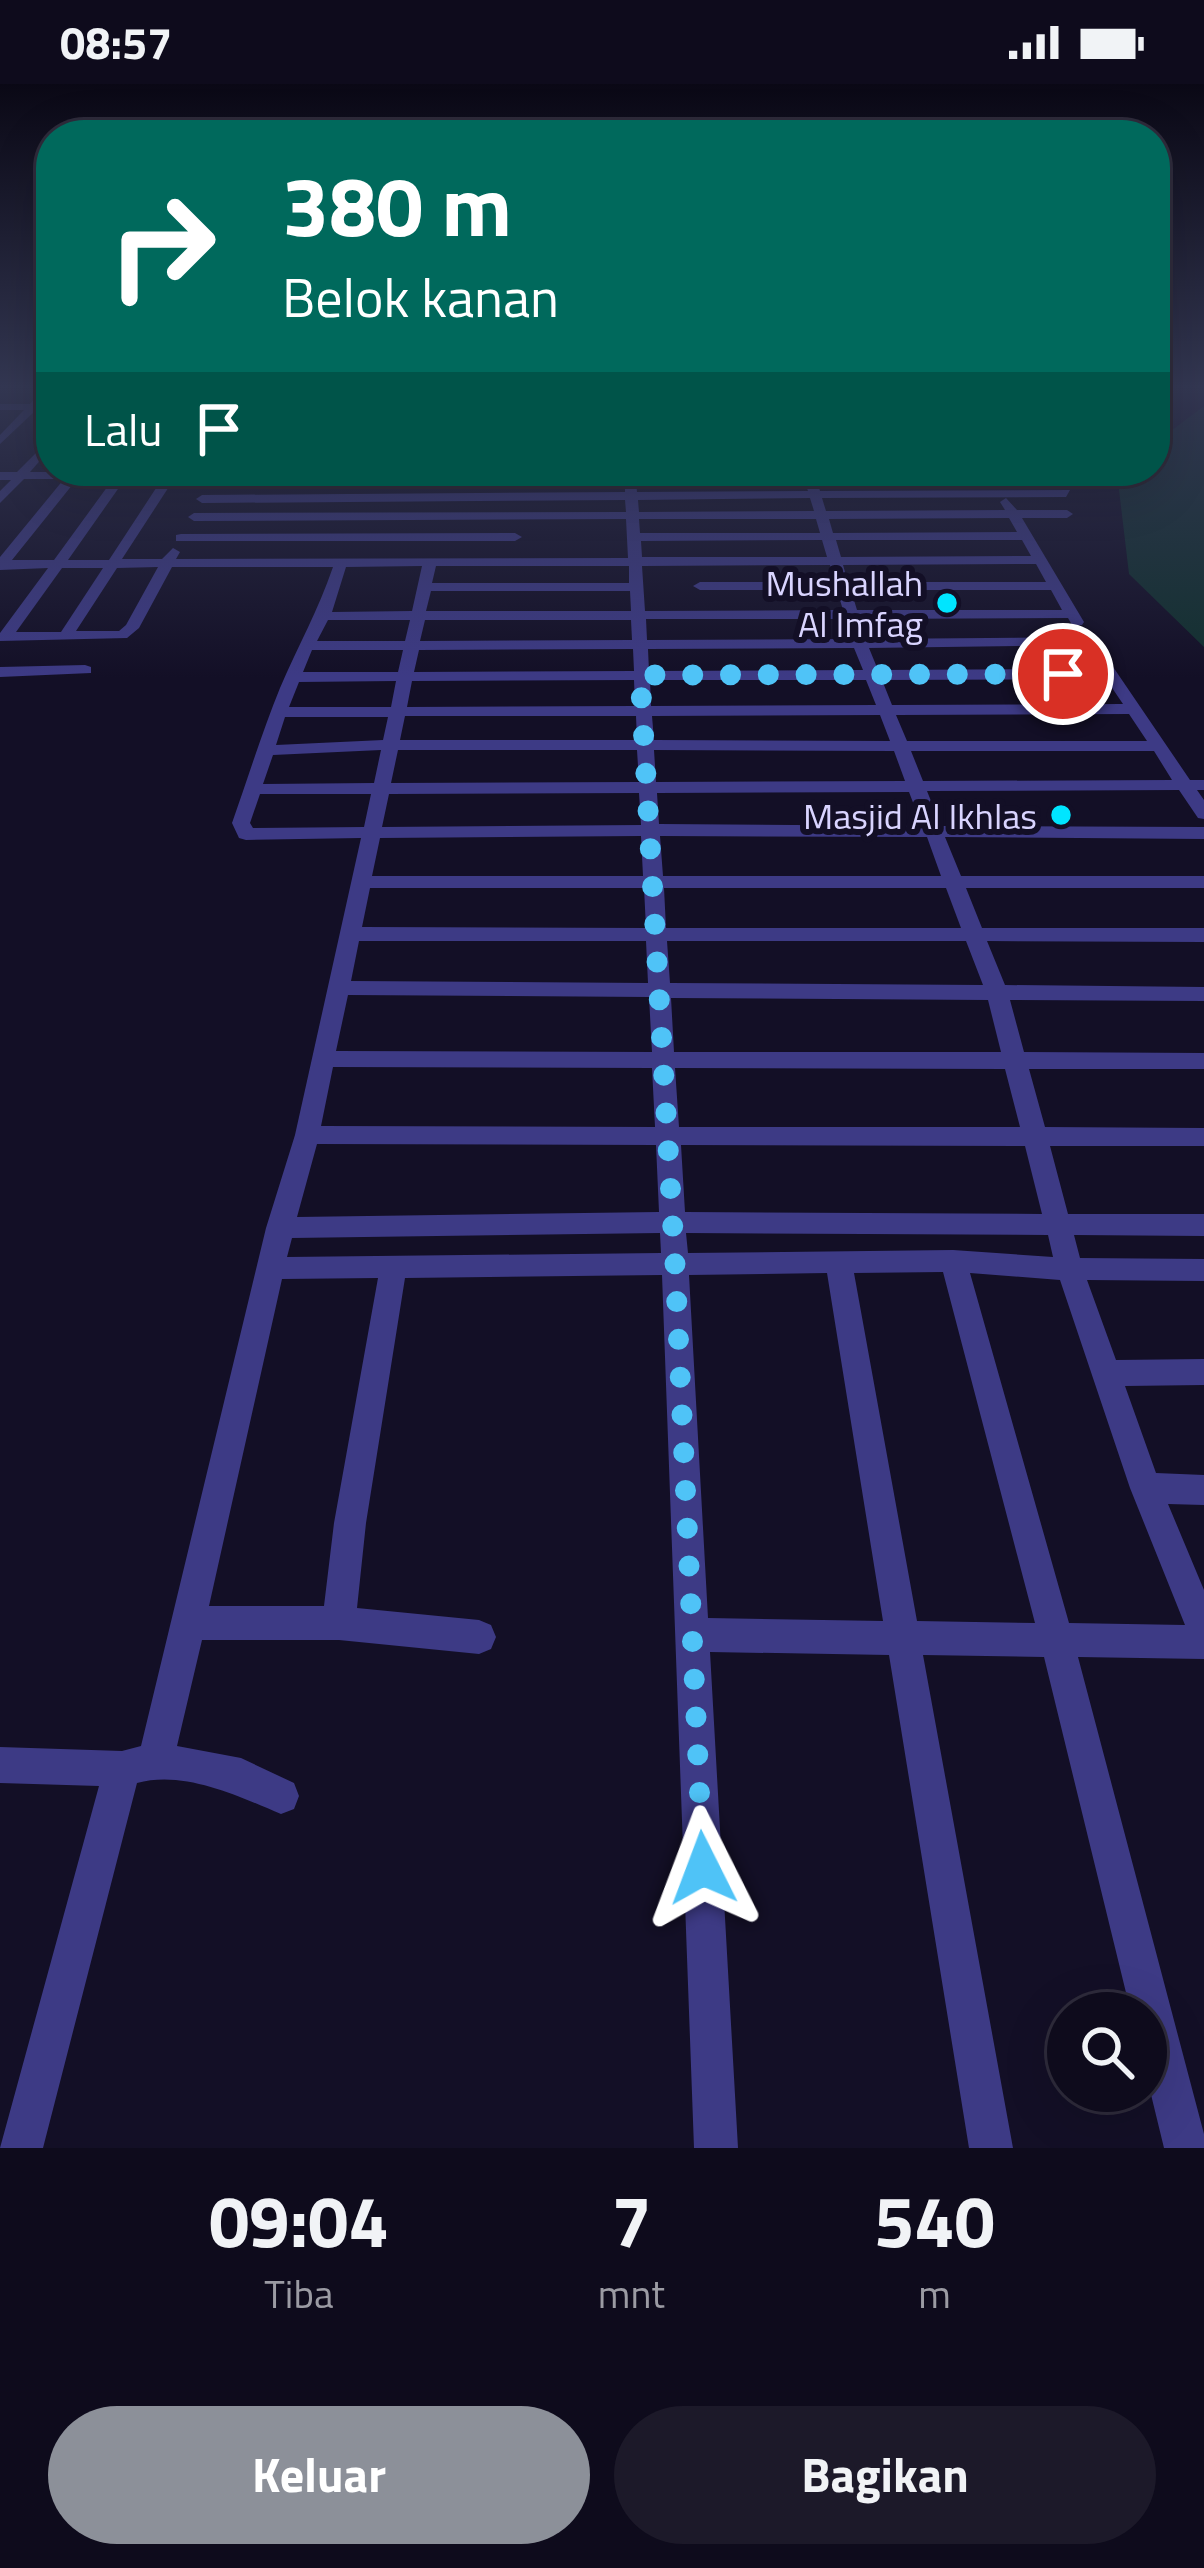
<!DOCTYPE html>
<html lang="id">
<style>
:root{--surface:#0e0b1c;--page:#1c1929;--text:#f1f3f6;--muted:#9b9ba3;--line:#2e2b3b;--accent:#8c9099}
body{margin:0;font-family:"Titillium Web",sans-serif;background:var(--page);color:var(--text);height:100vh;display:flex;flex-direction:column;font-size:45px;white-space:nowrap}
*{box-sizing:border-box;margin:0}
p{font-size:39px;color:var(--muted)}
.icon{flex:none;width:66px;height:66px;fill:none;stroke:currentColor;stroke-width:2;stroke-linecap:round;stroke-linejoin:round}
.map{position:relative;height:2064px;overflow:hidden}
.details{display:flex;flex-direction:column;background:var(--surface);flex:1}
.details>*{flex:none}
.banner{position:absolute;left:36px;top:36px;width:1134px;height:366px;border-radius:48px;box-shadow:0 12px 48px #0002,0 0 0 3px var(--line);background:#00695c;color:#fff;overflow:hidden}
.tools{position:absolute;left:1047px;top:1908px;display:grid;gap:24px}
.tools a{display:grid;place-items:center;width:120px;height:120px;border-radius:50%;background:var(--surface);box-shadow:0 12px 48px #0002,0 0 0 3px var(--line);font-size:60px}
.pin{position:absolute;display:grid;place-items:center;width:102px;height:102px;color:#fff;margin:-51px;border:6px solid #fff;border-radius:50%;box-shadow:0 3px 12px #0007}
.me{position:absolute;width:132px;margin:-66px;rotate:357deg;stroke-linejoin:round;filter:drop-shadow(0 0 9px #0008)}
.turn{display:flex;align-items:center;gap:42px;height:252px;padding:0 48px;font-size:54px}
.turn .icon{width:156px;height:156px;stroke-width:2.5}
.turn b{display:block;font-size:84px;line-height:102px}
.then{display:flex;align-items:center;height:114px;padding:0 48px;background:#0003;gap:24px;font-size:45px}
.eta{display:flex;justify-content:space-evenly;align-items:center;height:204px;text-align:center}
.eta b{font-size:72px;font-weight:700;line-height:84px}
.cta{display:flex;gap:24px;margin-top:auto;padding:24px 48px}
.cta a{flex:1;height:138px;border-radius:72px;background:var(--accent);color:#fff;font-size:48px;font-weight:700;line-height:138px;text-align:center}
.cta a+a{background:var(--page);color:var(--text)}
.status{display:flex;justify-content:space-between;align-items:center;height:84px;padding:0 60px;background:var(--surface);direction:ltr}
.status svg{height:33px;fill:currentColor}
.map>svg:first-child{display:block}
.green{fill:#12302f}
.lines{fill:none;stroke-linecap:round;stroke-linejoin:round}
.minor{fill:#3d3a85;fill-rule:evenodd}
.route{stroke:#4fc3f7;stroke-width:21;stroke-dasharray:0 37.8}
.poi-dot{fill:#00e5ff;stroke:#130f26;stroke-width:4.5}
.labels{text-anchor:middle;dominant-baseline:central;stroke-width:12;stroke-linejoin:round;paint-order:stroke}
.far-poi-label{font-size:36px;fill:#d9d4ff;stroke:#130f26;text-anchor:end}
</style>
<div class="status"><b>08:57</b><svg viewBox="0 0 49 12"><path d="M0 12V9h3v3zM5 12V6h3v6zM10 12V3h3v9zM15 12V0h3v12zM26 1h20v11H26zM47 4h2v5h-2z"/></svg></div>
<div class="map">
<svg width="1204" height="2064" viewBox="0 0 1204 2064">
<rect width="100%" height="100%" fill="#130f26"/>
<!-- green -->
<path class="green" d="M1204 322V563L1129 490 1117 389 1155 387V359Z"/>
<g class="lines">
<!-- minor -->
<g class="minor">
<path d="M44 305H51L42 320 47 321V325L36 326 0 360V351L24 326H0V320H30Z"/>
<path d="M51 354V364L30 388 1108 390 1102 394 816 395 820 407 1070 406 1066 413 822 414 826 427 1005 426 1000 418 1006 414 1017 426H1067L1073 430 1067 434H1022L1084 538 1082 541H1072L1068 534 860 535 866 555 1089 553 1097 558 1094 561 869 564 878 586 1100 585 1094 577 1107 574 1190 696H1204V706H1197L1204 716V735L1198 734 1179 706 927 707 941 742 1204 743V755L945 753 961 792H1204V804H966L982 844H1204V858L987 857 1005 901 1204 903V917L1010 916 1024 968 1204 969V985H1029L1045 1043 1204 1044V1062H1050L1068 1130H1204V1152L1074 1151 1080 1174 1204 1175V1197L1087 1196 1116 1276 1204 1275V1301L1125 1302 1156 1389 1204 1391V1421L1168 1420 1204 1506V1575L1078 1573 1204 2050V2064H1164L1146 1990V1929H1131L1044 1573 923 1571 1013 2064H969L889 1571 710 1568 738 2064H694L662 1191 405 1194 366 1439 357 1524 479 1536 491 1541 496 1553 491 1565 479 1570 339 1556H202L177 1662 241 1674 294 1699 299 1712 294 1725 281 1730C238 1712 184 1686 137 1699L43 2064H0L99 1702 0 1699V1663L122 1667 141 1662 266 1144 295 1051 361 754 246 756 239 754 232 739C248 694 262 648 280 604 298 562 318 527 333 483H172L139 544 127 554 0 557V549L48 484 0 486V473L64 395H24L0 419V407L11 396H0V388H17ZM77 395H113L54 476H12ZM125 395H162L109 476H68ZM174 395 625 396V408L202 411 196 415 202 419 625 416 626 428 194 429 188 433 194 437 626 435 628 474 176 475 180 468 173 464 162 475H122ZM804 395 808 407 637 408 636 396ZM810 414 814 427 639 428 638 416ZM1009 434 1017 448 833 449 829 435ZM639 435H816L820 449H640ZM822 456 827 473H642L641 457ZM836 456H1022L1031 472 841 473ZM1036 480 1046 498H848L843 481ZM830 481 835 498H700L693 502 700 506H837L843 526 645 527 642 482ZM422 482 412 527 332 528 346 483ZM436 482H629V499H432ZM158 483 126 541 119 547H76L117 484ZM62 484H103L61 548H16ZM851 506H1051L1062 526H857ZM431 507H630L631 527H426ZM646 535H845L851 555 647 556ZM328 536H410L405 557H317ZM425 536H631L632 556 420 557ZM854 564 863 586 649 587 648 565ZM633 565 634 587 414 588 419 566ZM312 566H403L398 588H303ZM1106 595 1123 620 892 621 882 596ZM634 596 635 622 407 623 412 597ZM650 596H866L876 621 651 622ZM396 597 391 623H289L299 598ZM1129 630 1147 657H907L896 631ZM880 631 890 657 654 656 652 632ZM405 632H636L637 656H400ZM285 633H388L383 656 276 661ZM381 666 374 699 263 700 273 671ZM398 666H637L639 698 391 699ZM654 666 894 667 905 697 656 698ZM911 667H1154L1172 696 923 697ZM909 708 922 742 659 740 657 709ZM639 709 641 741 382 743 389 710ZM260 710H371L364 743 253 744 250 739ZM641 752 643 792H372L380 754ZM660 752 927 753 941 792H663ZM370 804H644L646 844 362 843ZM664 804H946L961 844H666ZM359 857H646L648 899 351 897ZM667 857H966L983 901 670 899ZM348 911 649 913 652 968 336 967ZM671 914 988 916 1001 968H674ZM333 983 652 984 655 1043 321 1042ZM675 984 1005 985 1020 1043H679ZM317 1060 656 1061 659 1128 297 1133ZM681 1061 1025 1062 1042 1130 685 1128ZM660 1149 661 1169 287 1173 292 1154ZM686 1149 1048 1151 1053 1173 953 1166 688 1169ZM943 1188 1035 1539 917 1537 854 1189ZM827 1189 883 1537 708 1534 689 1191ZM970 1189 1060 1196 1130 1404 1185 1541 1069 1539ZM378 1194 334 1439 324 1522H209L282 1195Z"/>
<path d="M181 450 515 449 522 453 515 457H176V451Z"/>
<path d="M85 581 91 583V589L0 593V583Z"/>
</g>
</g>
<!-- sky -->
<linearGradient id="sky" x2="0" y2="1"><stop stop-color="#0a0815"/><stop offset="0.51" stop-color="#333752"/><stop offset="1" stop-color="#333752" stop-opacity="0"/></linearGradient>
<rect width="1204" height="594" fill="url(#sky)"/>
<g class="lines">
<!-- route -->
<path class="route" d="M703 1784 675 1180 640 591 1063 590"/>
</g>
<!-- markers -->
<g class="poi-dot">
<circle cx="947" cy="519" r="12"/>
<circle cx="1061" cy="731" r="12"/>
</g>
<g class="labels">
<!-- far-poi labels -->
<g class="far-poi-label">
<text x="923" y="498">Mushallah<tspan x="923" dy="41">Al Imfag</tspan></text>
<text x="1037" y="731">Masjid Al Ikhlas</text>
</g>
</g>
</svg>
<div class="tools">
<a><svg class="icon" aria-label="search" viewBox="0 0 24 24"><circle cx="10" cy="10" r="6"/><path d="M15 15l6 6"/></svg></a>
</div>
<div class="pin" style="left:1063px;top:590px;background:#d93025"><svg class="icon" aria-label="arrive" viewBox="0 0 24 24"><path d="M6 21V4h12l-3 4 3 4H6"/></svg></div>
<svg class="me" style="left:703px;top:1784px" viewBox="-20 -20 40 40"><path d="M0-17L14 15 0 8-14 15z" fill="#4fc3f7" stroke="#fff" stroke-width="4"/></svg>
<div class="banner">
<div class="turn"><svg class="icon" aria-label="right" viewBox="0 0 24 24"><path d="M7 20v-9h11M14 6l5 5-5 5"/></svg><div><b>380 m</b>Belok kanan</div></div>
<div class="then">Lalu<svg class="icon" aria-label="arrive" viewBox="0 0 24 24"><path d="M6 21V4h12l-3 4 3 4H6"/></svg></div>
</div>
</div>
<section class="details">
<div class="eta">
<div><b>09:04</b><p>Tiba</p></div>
<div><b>7</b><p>mnt</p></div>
<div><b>540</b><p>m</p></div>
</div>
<div class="cta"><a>Keluar</a><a>Bagikan</a></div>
</section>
